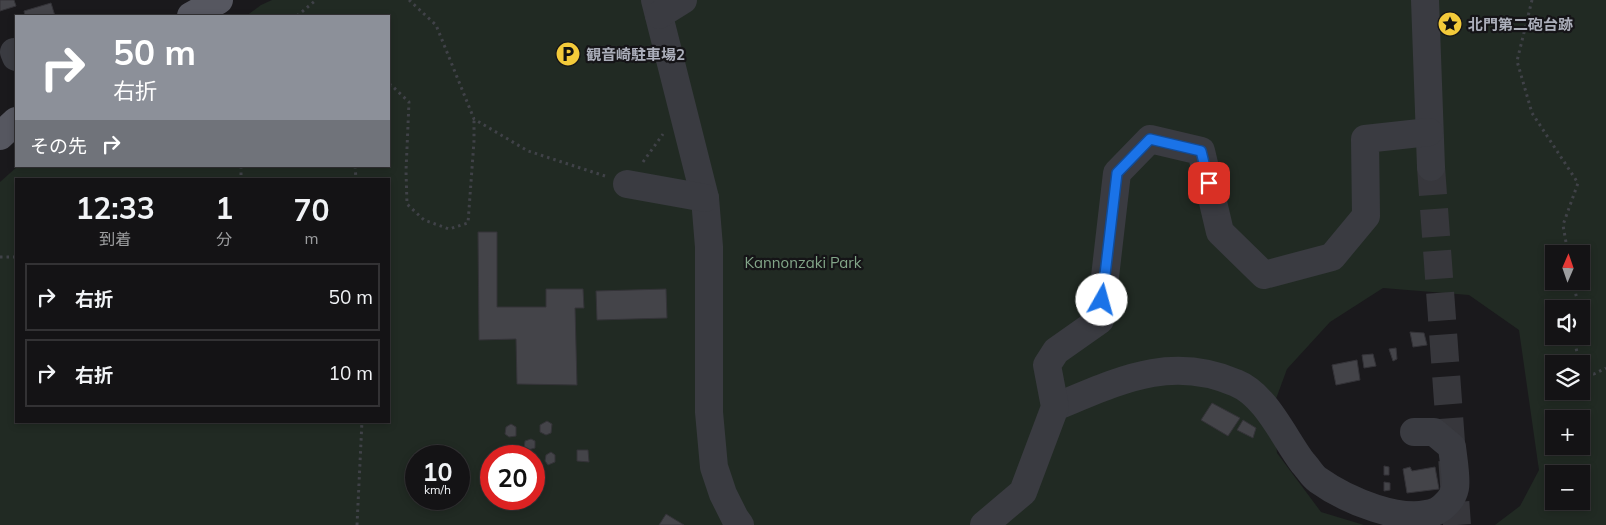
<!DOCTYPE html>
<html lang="ja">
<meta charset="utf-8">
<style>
:root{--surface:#141315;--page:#1d1c1e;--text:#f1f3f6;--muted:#9d9ea0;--line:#333234}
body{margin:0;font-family:Mulish,"Noto Sans JP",sans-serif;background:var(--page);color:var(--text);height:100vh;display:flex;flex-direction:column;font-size:19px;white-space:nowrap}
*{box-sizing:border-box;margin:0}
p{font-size:16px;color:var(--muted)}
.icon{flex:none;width:28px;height:28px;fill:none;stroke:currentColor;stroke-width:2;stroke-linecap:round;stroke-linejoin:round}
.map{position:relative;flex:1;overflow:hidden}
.panel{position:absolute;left:15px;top:178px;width:375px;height:245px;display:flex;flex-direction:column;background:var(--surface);border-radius:0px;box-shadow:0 2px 8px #0003,0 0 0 1px var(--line)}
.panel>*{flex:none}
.banner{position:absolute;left:15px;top:15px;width:375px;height:152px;border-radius:0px;box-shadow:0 2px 8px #0003,0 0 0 1px var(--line);background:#8c9099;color:#fff;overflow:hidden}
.needle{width:32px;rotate:2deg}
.fabs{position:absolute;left:1545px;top:245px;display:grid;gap:10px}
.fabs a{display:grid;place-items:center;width:45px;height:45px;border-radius:0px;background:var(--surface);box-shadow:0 2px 8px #0003,0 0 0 1px var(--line);font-size:25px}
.speed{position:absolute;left:405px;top:445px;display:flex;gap:10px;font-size:25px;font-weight:700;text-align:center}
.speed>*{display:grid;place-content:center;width:65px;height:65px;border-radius:50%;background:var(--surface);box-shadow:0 2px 8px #0003,0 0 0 1px var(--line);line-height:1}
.speed small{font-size:12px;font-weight:400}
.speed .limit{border:8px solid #d22;background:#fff;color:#111}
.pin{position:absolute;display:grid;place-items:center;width:42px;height:42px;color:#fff;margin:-21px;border-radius:10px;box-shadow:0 2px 8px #0006}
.me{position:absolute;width:55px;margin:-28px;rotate:7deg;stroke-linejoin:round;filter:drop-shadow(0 0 4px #0008)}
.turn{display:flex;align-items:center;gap:18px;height:105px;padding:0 15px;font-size:22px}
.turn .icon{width:65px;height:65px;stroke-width:2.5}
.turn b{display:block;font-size:35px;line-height:42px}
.then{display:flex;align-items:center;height:48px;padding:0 15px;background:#0003;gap:10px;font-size:19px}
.eta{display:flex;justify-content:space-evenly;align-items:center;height:85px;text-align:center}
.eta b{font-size:30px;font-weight:700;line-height:35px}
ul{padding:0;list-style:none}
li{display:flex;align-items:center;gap:15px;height:68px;margin:0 10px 8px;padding:0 5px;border:2px solid var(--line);border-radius:0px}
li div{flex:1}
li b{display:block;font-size:19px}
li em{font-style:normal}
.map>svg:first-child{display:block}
.green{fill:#212a23;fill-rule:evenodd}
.building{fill:#444449;stroke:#343338}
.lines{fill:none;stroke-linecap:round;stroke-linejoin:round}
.minor-tunnel{stroke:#37373c;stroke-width:28;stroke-dasharray:28 14;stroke-linecap:butt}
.path{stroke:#404248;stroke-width:3;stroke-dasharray:2.5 4;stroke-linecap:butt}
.minor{stroke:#3a3b41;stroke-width:28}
.major{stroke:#565760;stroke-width:28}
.route-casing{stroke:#114b97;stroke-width:12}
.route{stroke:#1a73e8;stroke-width:9}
.labels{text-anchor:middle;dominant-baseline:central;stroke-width:4.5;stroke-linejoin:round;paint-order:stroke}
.poi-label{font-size:15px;font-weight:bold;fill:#acafbb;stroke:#151417;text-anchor:start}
.park-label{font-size:15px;fill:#83a689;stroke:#151417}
</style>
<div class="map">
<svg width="1606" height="525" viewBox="0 0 1606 525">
<rect width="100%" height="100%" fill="#1a191c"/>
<!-- green -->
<path class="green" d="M272 0H1606V525H1495L1520 506 1539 470 1519 330 1469 295 1383 288 1330 322 1287 369 1273 407 1277 453 1321 512 1364 525H0V182L18 166H389V16H246L261 5ZM16 179H389V421H16ZM1554 254H1581V281H1554ZM1554 309H1581V336H1554ZM1554 364H1581V391H1554ZM1554 419H1581V446H1554ZM416 456H459V499H416ZM491 456H534V499H491ZM1554 474H1581V501H1554Z"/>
<!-- building -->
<g class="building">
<path d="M0 0H14L16 6 0 11Z"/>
<path d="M51 3 55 16H25L24 11Z"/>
<path d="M478 232H497V307H546V289H583L584 308H575L577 385 517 384 516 339 479 340Z"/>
<path d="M666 289 667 318 597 320 596 291Z"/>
<path d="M1410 332 1424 333 1427 345 1413 347Z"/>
<path d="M1396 348 1397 359 1393 361 1389 349Z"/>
<path d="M1373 354 1376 366 1364 368 1362 355Z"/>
<path d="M1357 360 1360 380 1336 385 1332 365Z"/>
<path d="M1212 403 1240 418 1228 436 1201 420Z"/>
<path d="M1243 420 1256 428 1253 438 1237 430Z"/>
<path d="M547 421 552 424 551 433 546 435 540 432V425Z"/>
<path d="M511 424 516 427V436L509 437 505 434 506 427Z"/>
<path d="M531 439 535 441V448L528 450 524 448 525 441Z"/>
<path d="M577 450H588L589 462 577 461Z"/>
<path d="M551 452 555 455V462L548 465 545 461 546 455Z"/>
<path d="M1384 466 1389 467V475H1384Z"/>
<path d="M1410 467 1412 471 1435 467 1439 489 1407 493 1403 469Z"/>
<path d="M1384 482 1390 483V490L1384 491Z"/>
<path d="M666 514 684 525H659Z"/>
</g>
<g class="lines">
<!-- minor-tunnel -->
<path class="minor-tunnel" d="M1431 167 1457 525"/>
<!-- path -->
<g class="path">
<path d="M409 0 436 25 474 119 528 151 605 176"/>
<path d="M1532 0 1517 61 1532 113 1578 183 1563 225 1568 254"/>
<path d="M297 16 316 0"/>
<path d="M389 86 391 85 409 102 406 171 407 204 424 220 449 229 468 223 474 141V119"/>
<path d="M643 162 663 134"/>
<path d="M241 166V179"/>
<path d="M355 166 356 179"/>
<path d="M0 257H16"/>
<path d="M1573 281 1579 309"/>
<path d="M1575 336 1574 340 1580 364"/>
<path d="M1581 370 1582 371 1594 374 1606 368"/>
<path d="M357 525 362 421"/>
</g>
<!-- minor -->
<g class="minor">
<path d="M655 0 705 198 709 247V412L714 467 723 494 735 518 740 525"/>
<path d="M1425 0 1431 167"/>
<path d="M659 15 683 0"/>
<path d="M14 52 16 57"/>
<path d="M627 184 705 198"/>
<path d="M1055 407C1117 382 1169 354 1236 383 1266 395 1284 438 1303 463 1308 468 1312 476 1318 480 1346 500 1403 525 1437 511 1445 506 1453 498 1455 488 1457 479 1453 457 1452 447L1434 432H1414"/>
<path d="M984 525 1023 492 1055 407 1047 365 1056 351 1100 320 1117 173 1150 139 1201 151 1220 232 1264 275 1332 257 1366 216 1365 139 1429 132"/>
</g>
<!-- major -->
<g class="major">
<path d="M191 16 219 0"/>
<path d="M0 136 16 121"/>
</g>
</g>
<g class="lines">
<defs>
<path id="route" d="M1102 300 1117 173 1150 139 1201 151 1209 183"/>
</defs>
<!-- route casing -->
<use href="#route" class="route-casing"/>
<!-- route -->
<use href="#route" class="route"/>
</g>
<!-- icons -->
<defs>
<symbol id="sight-disc" viewBox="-11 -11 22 22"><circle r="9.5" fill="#f3ca3a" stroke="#151417"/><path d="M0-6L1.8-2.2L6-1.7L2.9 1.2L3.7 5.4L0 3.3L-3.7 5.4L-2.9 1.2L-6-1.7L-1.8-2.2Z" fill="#111"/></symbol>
<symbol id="parking-disc" viewBox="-11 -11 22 22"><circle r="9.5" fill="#f3ca3a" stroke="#151417"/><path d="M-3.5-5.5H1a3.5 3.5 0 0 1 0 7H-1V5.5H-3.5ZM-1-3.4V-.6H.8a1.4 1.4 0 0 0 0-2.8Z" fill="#111"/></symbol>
</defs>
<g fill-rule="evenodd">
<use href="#sight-disc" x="1436" y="10" width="28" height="28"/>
<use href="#parking-disc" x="554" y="40" width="28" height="28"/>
</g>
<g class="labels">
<!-- poi labels -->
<g class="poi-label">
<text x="1468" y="24">北門第二砲台跡</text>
<text x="586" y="54">観音崎駐車場2</text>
</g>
<!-- park labels -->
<g class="park-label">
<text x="803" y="262">Kannonzaki Park</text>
</g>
</g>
</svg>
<div class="fabs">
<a><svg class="needle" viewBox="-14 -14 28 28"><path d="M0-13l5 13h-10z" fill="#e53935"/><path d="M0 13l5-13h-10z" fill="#9d9ea0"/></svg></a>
<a><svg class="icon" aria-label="sound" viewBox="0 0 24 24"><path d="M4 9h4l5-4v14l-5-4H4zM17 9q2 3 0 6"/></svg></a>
<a><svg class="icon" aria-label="layers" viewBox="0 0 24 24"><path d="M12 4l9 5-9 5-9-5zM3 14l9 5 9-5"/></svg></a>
<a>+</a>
<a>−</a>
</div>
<div class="speed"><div>10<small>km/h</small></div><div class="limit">20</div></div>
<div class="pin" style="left:1209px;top:183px;background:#d93025"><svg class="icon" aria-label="arrive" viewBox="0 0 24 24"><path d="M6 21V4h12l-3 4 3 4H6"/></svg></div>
<svg class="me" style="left:1102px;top:300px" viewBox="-20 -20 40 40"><circle r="19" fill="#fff"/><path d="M0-13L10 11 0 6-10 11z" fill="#1a73e8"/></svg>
<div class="banner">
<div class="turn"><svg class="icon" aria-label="right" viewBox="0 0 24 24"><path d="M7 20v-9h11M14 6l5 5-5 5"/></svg><div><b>50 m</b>右折</div></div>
<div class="then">その先<svg class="icon" aria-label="right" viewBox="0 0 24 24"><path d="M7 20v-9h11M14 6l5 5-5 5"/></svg></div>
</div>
<section class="panel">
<div class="eta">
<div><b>12:33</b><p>到着</p></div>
<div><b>1</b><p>分</p></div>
<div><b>70</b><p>m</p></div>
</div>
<ul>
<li><svg class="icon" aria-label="right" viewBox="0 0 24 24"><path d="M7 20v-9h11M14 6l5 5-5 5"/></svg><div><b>右折</b></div><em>50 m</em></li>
<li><svg class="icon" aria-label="right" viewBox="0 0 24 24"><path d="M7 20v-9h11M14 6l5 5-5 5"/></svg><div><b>右折</b></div><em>10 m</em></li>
</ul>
</section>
</div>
